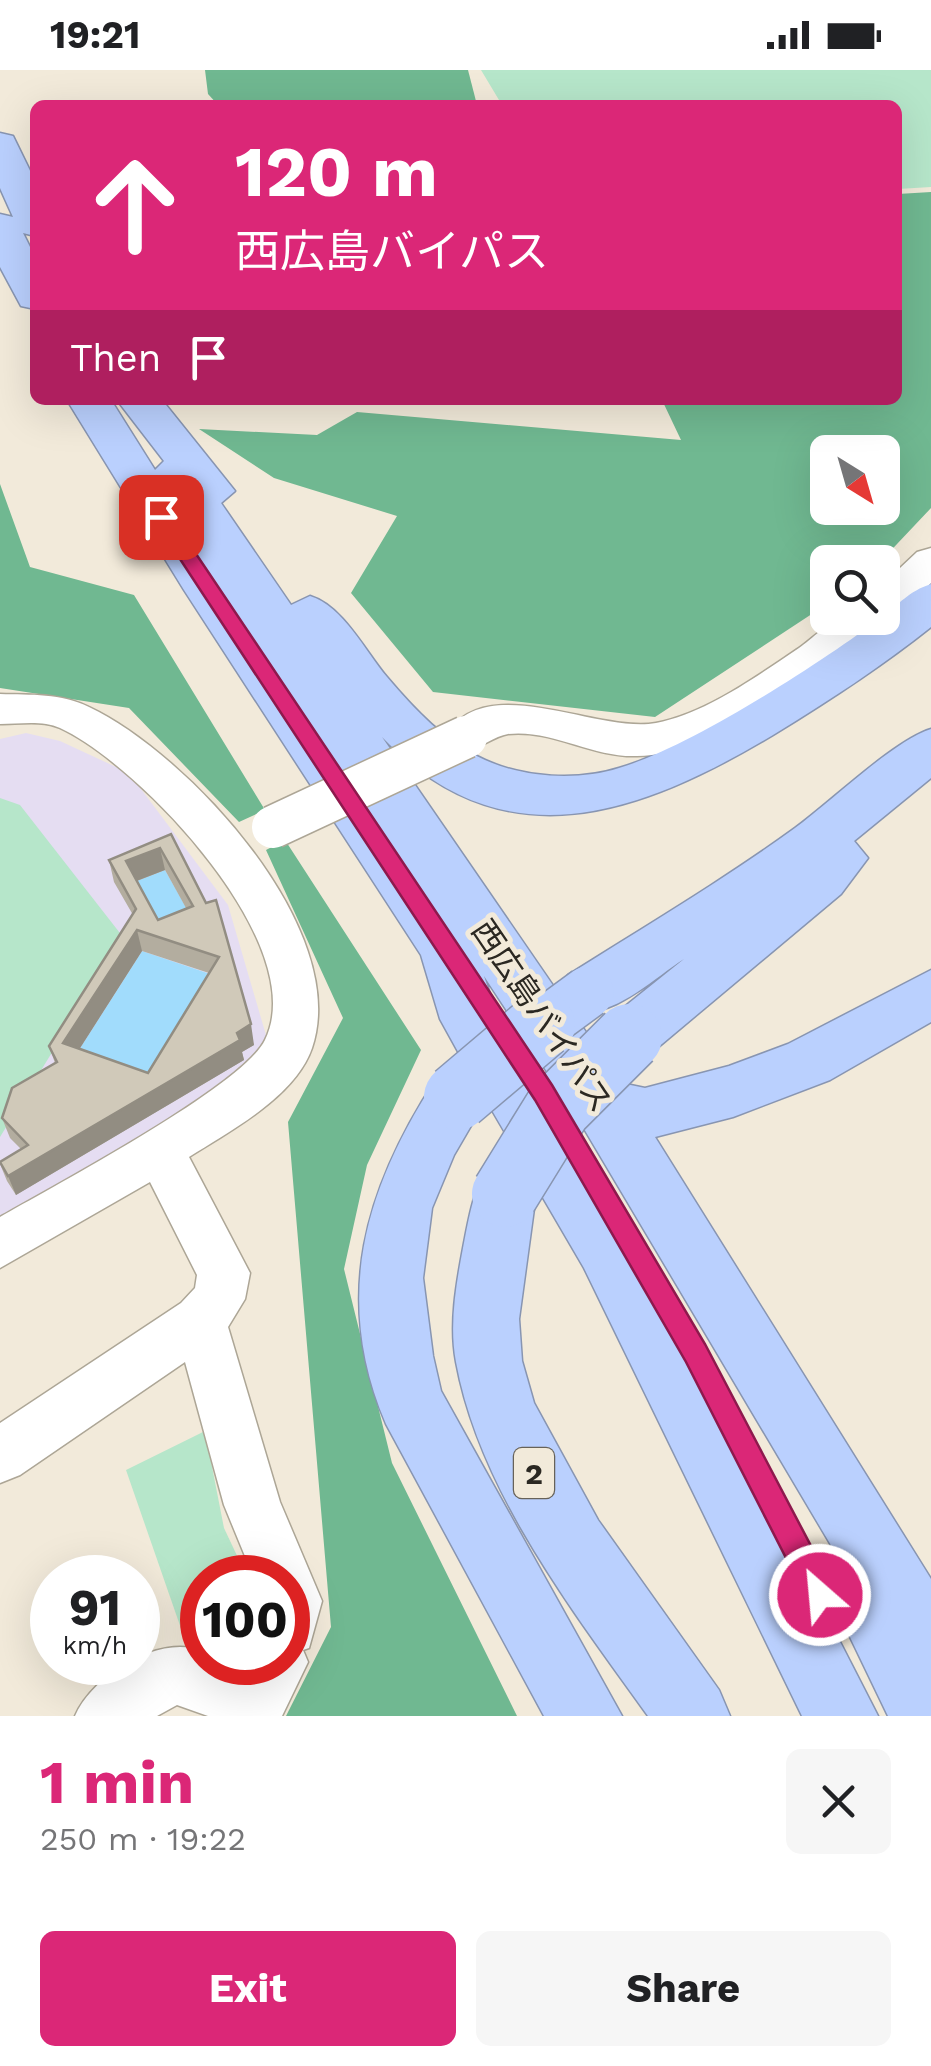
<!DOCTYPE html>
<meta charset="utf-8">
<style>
:root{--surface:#fff;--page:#f6f6f6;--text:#202124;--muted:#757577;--accent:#db2777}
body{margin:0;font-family:"Work Sans","Noto Sans JP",sans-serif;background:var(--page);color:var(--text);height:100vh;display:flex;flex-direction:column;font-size:38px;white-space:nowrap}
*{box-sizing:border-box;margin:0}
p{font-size:32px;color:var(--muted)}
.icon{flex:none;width:55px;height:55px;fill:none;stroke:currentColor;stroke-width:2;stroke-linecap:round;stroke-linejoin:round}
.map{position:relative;height:1646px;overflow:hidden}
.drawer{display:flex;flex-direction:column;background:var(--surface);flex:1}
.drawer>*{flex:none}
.hud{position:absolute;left:30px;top:30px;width:872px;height:305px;border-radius:15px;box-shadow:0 10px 40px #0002;background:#db2777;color:#fff;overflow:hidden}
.needle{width:65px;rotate:143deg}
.buttons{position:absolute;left:810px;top:365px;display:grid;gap:20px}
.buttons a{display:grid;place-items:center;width:90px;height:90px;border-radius:15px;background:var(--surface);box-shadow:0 10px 40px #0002;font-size:50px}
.speed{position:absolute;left:30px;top:1485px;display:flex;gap:20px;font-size:50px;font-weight:700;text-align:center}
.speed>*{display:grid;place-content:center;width:130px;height:130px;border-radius:50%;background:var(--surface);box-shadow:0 10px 40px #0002;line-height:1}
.speed small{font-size:25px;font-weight:400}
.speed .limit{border:15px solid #d22;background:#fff;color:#111}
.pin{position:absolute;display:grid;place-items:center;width:85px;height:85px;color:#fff;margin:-42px;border-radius:20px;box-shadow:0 5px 15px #0006}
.me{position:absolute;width:110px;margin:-55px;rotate:333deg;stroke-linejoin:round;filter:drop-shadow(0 0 8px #0008)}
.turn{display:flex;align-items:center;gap:35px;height:210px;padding:0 40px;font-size:45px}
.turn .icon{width:130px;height:130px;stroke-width:2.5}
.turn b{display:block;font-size:70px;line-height:85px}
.then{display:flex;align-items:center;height:95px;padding:0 40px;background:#0003;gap:20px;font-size:38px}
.round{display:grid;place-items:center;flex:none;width:105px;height:105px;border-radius:15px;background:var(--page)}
.summary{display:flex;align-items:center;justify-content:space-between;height:170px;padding:0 40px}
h1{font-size:60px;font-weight:700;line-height:75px;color:var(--accent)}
.button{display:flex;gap:20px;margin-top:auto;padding:20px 40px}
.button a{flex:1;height:115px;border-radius:15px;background:var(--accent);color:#fff;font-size:40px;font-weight:700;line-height:115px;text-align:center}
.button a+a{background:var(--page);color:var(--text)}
.status{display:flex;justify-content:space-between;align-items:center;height:70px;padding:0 50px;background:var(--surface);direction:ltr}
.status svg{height:28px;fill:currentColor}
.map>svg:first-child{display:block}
.education{fill:#e5ddf2}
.green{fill:#b6e6ca}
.forest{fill:#70b891;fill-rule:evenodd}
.water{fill:#a1dcfc}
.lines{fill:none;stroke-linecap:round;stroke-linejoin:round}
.minor-casing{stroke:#ada696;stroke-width:3}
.highway-casing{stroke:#8895b1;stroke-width:3}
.minor{fill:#fff;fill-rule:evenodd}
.highway{fill:#bad0fe;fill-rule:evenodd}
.minor-bridge-casing{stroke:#ada696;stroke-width:45;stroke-linecap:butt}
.highway-bridge-far1-casing{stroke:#8895b1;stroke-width:54;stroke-linecap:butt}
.highway-bridge-casing{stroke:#8895b1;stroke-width:69;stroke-linecap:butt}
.minor-bridge{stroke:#fff;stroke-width:42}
.highway-bridge-far1{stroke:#bad0fe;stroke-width:51}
.highway-bridge{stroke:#bad0fe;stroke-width:66}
.wall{fill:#b3ad9f;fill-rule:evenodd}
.shaded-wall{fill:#928d82}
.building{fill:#d0c9b9;stroke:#928d82;stroke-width:2.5;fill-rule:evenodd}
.route{fill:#db2777;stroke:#8e194d;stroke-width:2.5}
.labels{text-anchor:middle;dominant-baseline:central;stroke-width:10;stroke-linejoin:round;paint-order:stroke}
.shield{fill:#f2eada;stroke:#676259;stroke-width:2.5}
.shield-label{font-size:30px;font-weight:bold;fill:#2b2822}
.street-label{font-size:32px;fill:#2b2822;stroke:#f2eada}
</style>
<div class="status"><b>19:21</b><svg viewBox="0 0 49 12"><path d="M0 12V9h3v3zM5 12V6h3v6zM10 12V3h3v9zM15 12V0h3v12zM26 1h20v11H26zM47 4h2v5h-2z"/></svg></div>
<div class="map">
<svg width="931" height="1646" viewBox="0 0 931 1646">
<rect width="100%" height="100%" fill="#f2eada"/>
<!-- education -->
<path class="education" d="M26 663 60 671 129 703 228 835 268 972 197 1035 0 1151V669Z"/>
<!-- green -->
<g class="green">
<path d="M481 0H931V117L898 119V35H502Z"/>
<path d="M0 728 20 735 123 867 0 1067Z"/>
<path d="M205 1361 224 1458 247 1507 202 1508V1574L185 1570 126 1400Z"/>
</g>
<!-- forest -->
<g class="forest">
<path d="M205 0H468L477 35H218L208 24Z"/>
<path d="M931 122V438L880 492H828L827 534 655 647 433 622 351 523 397 446 274 408 199 359 317 365 357 342 681 370 662 330H898V124ZM828 382H882V438H828Z"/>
<path d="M0 414 30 497 134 525 265 740 239 752 129 638 0 618Z"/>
<path d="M285 770 421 980 367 1095 344 1199 392 1393 517 1646H286L331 1557 288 1052 343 948 266 780Z"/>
</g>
<!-- water -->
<g class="water">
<path d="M165 800 197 857 163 871 131 813Z"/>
<path d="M142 881 222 908 154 1023 70 994Z"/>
</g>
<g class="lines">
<defs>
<g id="minor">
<path d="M931 478V513C865 578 735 683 637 686 594 688 551 659 508 664 495 666 480 678 466 682L451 678 445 667C484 598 596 664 656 653 707 643 757 606 799 578 812 569 829 551 844 548 855 545 871 548 882 548V515L917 482Z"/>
<path d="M0 624C31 625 61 623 89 637 187 683 352 860 312 978 295 1027 230 1061 189 1087L250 1203 245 1229 228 1257 280 1432 322 1531 309 1578 303 1580 308 1592 282 1646H208L177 1635 157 1646H75C93 1605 159 1564 202 1581V1592H229L242 1599 245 1592H288V1508H254L224 1435 185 1292 20 1405 0 1413V1353L181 1233 195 1218 197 1205 150 1112 0 1198V1147C52 1117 243 1016 265 970 312 875 140 695 60 658 43 650 19 654 0 654Z"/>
</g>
<g id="highway">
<path d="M0 63 13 66 35 111V166L23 163 35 187V239L21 236 0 197V144L13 147 0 118Z"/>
<path d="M67 330H111L155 400 164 391 117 330H162L235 421 221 433 291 535 310 526C343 536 365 581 387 607 414 639 446 673 485 690 525 708 578 711 619 698 691 677 822 592 882 547 898 535 909 521 931 514V557C881 597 827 632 773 665 642 743 505 796 382 667L563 930 559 922 568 905C644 857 722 811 795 758 831 732 893 671 931 659V708L854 771 868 788 841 824 650 984 629 991 608 984 600 967 608 950 684 889C651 910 609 953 570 939L621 1013 645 1018 729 996 788 974 931 900V952L830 1010 733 1047 655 1067 931 1509V1646H888L838 1542 854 1514 583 1057 563 1051 628 1158 878 1646H802L584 1198 486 1030 454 1085 432 1138 423 1208 433 1286 441 1321 622 1646H544L386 1354C332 1228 365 1118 436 1009L457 1001 472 1007 440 949 421 885 184 520ZM484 906 555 1014 548 1027 496 942Z"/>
<path d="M505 1096 527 1104 536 1124 519 1249 522 1291 534 1333 598 1450 719 1620 730 1646H648C573 1541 480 1422 456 1292 449 1255 456 1215 463 1178 468 1152 472 1128 483 1104Z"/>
</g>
</defs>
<!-- minor casing -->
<use href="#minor" class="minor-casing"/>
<!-- highway casing -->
<use href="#highway" class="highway-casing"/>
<!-- minor -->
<use href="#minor" class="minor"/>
<!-- highway -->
<use href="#highway" class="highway"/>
<defs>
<path id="minor-bridge" d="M273 757 466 667"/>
<path id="highway-bridge-far1" d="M539 958 588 922"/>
<g id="highway-bridge">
<path d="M457 1027 542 955"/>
<path d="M505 1124 558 1038 629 967"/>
</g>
</defs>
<!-- minor-bridge casing -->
<use href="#minor-bridge" class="minor-bridge-casing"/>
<!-- highway-bridge-far1 casing -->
<use href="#highway-bridge-far1" class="highway-bridge-far1-casing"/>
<!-- highway-bridge casing -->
<use href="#highway-bridge" class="highway-bridge-casing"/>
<!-- minor-bridge -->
<use href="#minor-bridge" class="minor-bridge"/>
<!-- highway-bridge-far1 -->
<use href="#highway-bridge-far1" class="highway-bridge-far1"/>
<!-- highway-bridge -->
<use href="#highway-bridge" class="highway-bridge"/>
</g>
<!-- wall -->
<path class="wall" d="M171 764 254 975 242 982 244 990 16 1125 7 1111 0 1094 21 1079 10 1068 2 1048 55 993 49 976 133 845 114 812 109 790ZM165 800 186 838 158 850 137 811ZM142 881 209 903 148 1003 79 979Z"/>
<!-- shaded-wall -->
<g class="shaded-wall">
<path d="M160 778 165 800 131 813 126 791Z"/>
<path d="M137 860 142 881 70 994 63 973Z"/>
<path d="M251 954 254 975 242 982 244 990 16 1125 8 1106Z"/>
</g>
<!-- building -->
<path class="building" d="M171 764 206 833 216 830 251 954 237 963 240 970 8 1106 0 1092 28 1075 2 1048 12 1018 57 992 49 976 136 839 109 790ZM160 778 193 836 158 850 126 791ZM137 860 219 887 148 1003 63 973Z"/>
<!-- route -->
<path class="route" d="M161 440 168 442 552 1015 705 1274 831 1514 835 1525 831 1535 820 1540 810 1535 686 1292 535 1030 155 451V442Z"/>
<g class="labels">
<!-- shield labels -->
<rect class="shield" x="514" y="1378" width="40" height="50" rx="8"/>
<g class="shield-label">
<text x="534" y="1403">2</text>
</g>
<!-- street labels -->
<g class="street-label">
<text transform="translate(542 946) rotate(56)">西広島バイパス</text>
</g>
</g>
</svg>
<div class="buttons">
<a><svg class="needle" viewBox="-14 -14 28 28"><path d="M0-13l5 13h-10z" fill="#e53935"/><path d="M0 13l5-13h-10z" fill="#757577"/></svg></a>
<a><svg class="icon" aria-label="search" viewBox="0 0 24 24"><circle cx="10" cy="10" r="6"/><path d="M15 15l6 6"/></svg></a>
</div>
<div class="speed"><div>91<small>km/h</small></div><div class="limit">100</div></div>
<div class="pin" style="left:161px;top:447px;background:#d93025"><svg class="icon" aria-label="arrive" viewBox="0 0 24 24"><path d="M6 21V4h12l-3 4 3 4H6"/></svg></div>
<svg class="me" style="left:820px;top:1525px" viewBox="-20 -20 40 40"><circle r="17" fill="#db2777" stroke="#fff" stroke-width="3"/><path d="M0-11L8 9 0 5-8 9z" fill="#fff"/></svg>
<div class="hud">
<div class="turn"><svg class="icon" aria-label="ahead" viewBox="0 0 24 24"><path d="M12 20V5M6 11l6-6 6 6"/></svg><div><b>120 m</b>西広島バイパス</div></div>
<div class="then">Then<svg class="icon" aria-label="arrive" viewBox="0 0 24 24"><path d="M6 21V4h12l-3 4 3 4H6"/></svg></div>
</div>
</div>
<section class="drawer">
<div class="summary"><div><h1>1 min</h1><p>250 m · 19:22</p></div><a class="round"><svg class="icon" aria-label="close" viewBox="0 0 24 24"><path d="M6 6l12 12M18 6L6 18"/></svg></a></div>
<div class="button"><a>Exit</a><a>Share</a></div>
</section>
